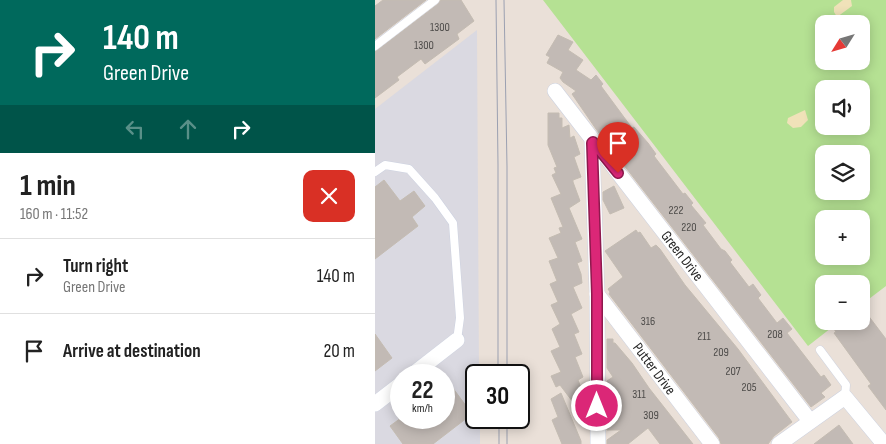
<!DOCTYPE html>
<meta charset="utf-8">
<style>
:root{--surface:#fff;--page:#f6f6f6;--text:#222;--muted:#767676;--line:#e0e0e0}
body{margin:0;font-family:"Sofia Sans Condensed",sans-serif;background:var(--page);color:var(--text);height:100vh;display:flex;flex-direction:column;font-size:19px;white-space:nowrap}
*{box-sizing:border-box;margin:0}
p{font-size:16px;color:var(--muted)}
.icon{flex:none;width:28px;height:28px;fill:none;stroke:currentColor;stroke-width:2;stroke-linecap:round;stroke-linejoin:round}
.map{position:relative;flex:1;overflow:hidden}
.details{display:flex;flex-direction:column;background:var(--surface);width:375px}
.details>*{flex:none}
.hud{background:#00695c;color:#fff;overflow:hidden}
.needle{width:32px;rotate:233deg}
.controls{position:absolute;left:440px;top:15px;display:grid;gap:10px}
.controls a{display:grid;place-items:center;width:55px;height:55px;border-radius:10px;background:var(--surface);box-shadow:0 2px 12px #0003;font-size:25px}
.speed{position:absolute;left:15px;top:364px;display:flex;gap:10px;font-size:25px;font-weight:700;text-align:center}
.speed>*{display:grid;place-content:center;width:65px;height:65px;border-radius:50%;background:var(--surface);box-shadow:0 2px 12px #0003;line-height:1}
.speed small{font-size:12px;font-weight:400}
.speed .limit{border:2px solid #111;border-radius:8px;background:#fff;color:#111}
.pin{position:absolute;display:grid;place-items:center;width:42px;height:42px;color:#fff;margin:-51px -21px;border-radius:50% 50% 50% 0;rotate:-45deg;box-shadow:0 0 5px #0007}
.pin .icon{rotate:45deg}
.me{position:absolute;width:55px;margin:-28px;rotate:0deg;stroke-linejoin:round;filter:drop-shadow(0 0 4px #0008)}
.turn{display:flex;align-items:center;gap:18px;height:105px;padding:0 20px;font-size:22px}
.turn .icon{width:65px;height:65px;stroke-width:2.5}
.turn b{display:block;font-size:35px;line-height:42px}
.lanes{display:flex;align-items:center;height:48px;padding:0 20px;background:#0003;justify-content:center;gap:25px;direction:ltr}
.lanes .off{opacity:.35}
.round{display:grid;place-items:center;flex:none;width:52px;height:52px;border-radius:10px;background:var(--page)}
.head{display:flex;align-items:center;justify-content:space-between;height:85px;padding:0 20px}
h1{font-size:30px;font-weight:700;line-height:38px}
ul{padding:0;list-style:none}
li{display:flex;align-items:center;gap:15px;height:75px;padding:0 20px;border-top:1px solid var(--line)}
li div{flex:1}
li b{display:block;font-size:19px}
li em{font-style:normal}
main{display:flex;flex:1;min-height:0}
.map>svg:first-child{display:block}
.industrial{fill:#dad9e1;fill-rule:evenodd}
.green{fill:#b5e193;fill-rule:evenodd}
.sand{fill:#f0e2b9}
.building{fill:#c2bab5;stroke:#c4bcb2}
.lines{fill:none;stroke-linecap:round;stroke-linejoin:round}
.lane-casing{stroke:#cdd2e0;stroke-width:9}
.street-casing{stroke:#cdd2e0;stroke-width:16}
.lane{stroke:#fff;stroke-width:8}
.street{stroke:#fff;stroke-width:15}
.tram{stroke:#9ba0b1;stroke-width:1}
.route-casing{stroke:#8e194d;stroke-width:12}
.route{stroke:#db2777;stroke-width:9}
.labels{text-anchor:middle;dominant-baseline:central;stroke-width:4;stroke-linejoin:round;paint-order:stroke}
.number-label{font-size:12px;fill:#4e4c4a}
.street-label{font-size:15px;fill:#272727;stroke:#fff}
</style>
<main>
<section class="details">
<div class="hud">
<div class="turn"><svg class="icon" aria-label="right" viewBox="0 0 24 24"><path d="M7 20v-9h11M14 6l5 5-5 5"/></svg><div><b>140 m</b>Green Drive</div></div>
<div class="lanes"><svg class="icon off" aria-label="left" viewBox="0 0 24 24"><path d="M17 20v-9H6M10 6l-5 5 5 5"/></svg><svg class="icon off" aria-label="ahead" viewBox="0 0 24 24"><path d="M12 20V5M6 11l6-6 6 6"/></svg><svg class="icon" aria-label="right" viewBox="0 0 24 24"><path d="M7 20v-9h11M14 6l5 5-5 5"/></svg></div>
</div>
<div class="head"><div><h1>1 min</h1><p>160 m · 11:52</p></div><a class="round" style="background:#d93025;color:#fff"><svg class="icon" aria-label="close" viewBox="0 0 24 24"><path d="M6 6l12 12M18 6L6 18"/></svg></a></div>
<ul>
<li><svg class="icon" aria-label="right" viewBox="0 0 24 24"><path d="M7 20v-9h11M14 6l5 5-5 5"/></svg><div><b>Turn right</b><p>Green Drive</p></div><em>140 m</em></li>
<li><svg class="icon" aria-label="arrive" viewBox="0 0 24 24"><path d="M6 21V4h12l-3 4 3 4H6"/></svg><div><b>Arrive at destination</b></div><em>20 m</em></li>
</ul>
</section>
<div class="map">
<svg width="511" height="444" viewBox="0 0 511 444">
<rect width="100%" height="100%" fill="#eae0d8"/>
<!-- industrial -->
<path class="industrial" d="M102 30 104 375H101V418H105V444H0V109ZM26 375H69V418H26Z"/>
<!-- green -->
<path class="green" d="M168 0H511V286L486 305V284H449V321H465L433 346ZM449 24H486V61H449ZM449 89H486V126H449ZM449 154H486V191H449ZM449 219H486V256H449Z"/>
<!-- sand -->
<g class="sand">
<path d="M468 0H476L477 6 462 17 459 12V7Z"/>
<path d="M430 110 433 120 426 127 418 128 412 123 413 118Z"/>
</g>
<!-- building -->
<g class="building">
<path d="M8 0H51L0 39V6Z"/>
<path d="M66 0H86L99 21 82 34 84 39 50 64 46 59 22 77 24 80 0 98V52L63 4Z"/>
<path d="M183 35 198 42 193 50 208 60 201 70 216 80 221 75 228 84 226 86 257 128 259 127 273 143 281 154 279 156 308 194 310 193 318 203 316 205 331 223 328 225 346 249 350 251 357 260 355 262 374 287 378 284 386 295 383 298 402 323 408 318 417 329 412 333 446 377 449 375 456 385 446 393 450 397 436 407 221 129 197 94 201 91 188 82 185 78 188 72 172 63 175 57 171 55Z"/>
<path d="M173 113H184V118H187V128L194 125 195 138 199 136 205 154 199 157 206 177 198 180V182L205 201 194 208 207 239 200 242 207 261 202 263 206 274 207 283 198 287 207 308 196 314 204 332 199 334 207 354 200 357 208 377 203 380 208 393V398L205 399 210 418 185 385 181 387 176 376 186 372 176 351 185 347 177 329 185 324 176 305 183 302 175 284 182 281 174 261 183 258 174 238 186 233 184 228 188 227 176 198 186 194 177 175 181 173 179 168 182 167 173 145Z"/>
<path d="M9 180 25 201 39 191 50 206 37 217 43 226 0 259V187Z"/>
<path d="M239 186 249 208 235 214 228 200V192Z"/>
<path d="M261 230 263 233 265 232 276 248 281 245 285 249 310 285 363 349 417 422 399 436 393 444H346L344 438 234 294 235 292 233 289 248 277 230 251Z"/>
<path d="M486 306 511 339V410L493 386 496 384 459 333 461 332 459 329 469 321H486Z"/>
<path d="M0 334 17 358 0 371Z"/>
<path d="M232 339H238V343H240L257 363 274 388 318 444H285L273 428 253 444H232V440L246 430H232V400H243L232 385V381L238 377 232 368Z"/>
<path d="M69 376 97 414 58 444H28L15 426 26 418H69Z"/>
<path d="M186 393 206 441V444H187L177 420 183 417 176 399Z"/>
<path d="M464 425 478 444H439Z"/>
</g>
<g class="lines">
<defs>
<g id="lane">
<path d="M0 46 60 0"/>
<path d="M0 172 10 165 34 169 60 198 78 223 85 318 82 340"/>
<path d="M445 350 471 385 470 397"/>
</g>
<g id="street">
<path d="M180 91 435 421"/>
<path d="M219 142 217 143 222 294 223 444"/>
<path d="M222 294 337 444"/>
<path d="M37 375 82 340"/>
<path d="M0 404 26 384"/>
<path d="M404 444 470 397 509 444"/>
</g>
</defs>
<!-- lane casing -->
<use href="#lane" class="lane-casing"/>
<!-- street casing -->
<use href="#street" class="street-casing"/>
<!-- lane -->
<use href="#lane" class="lane"/>
<!-- street -->
<use href="#street" class="street"/>
<!-- tram -->
<g class="tram">
<path d="M121 0 123 165V375"/>
<path d="M129 0 132 167V375"/>
<path d="M124 418V444"/>
<path d="M132 418V444"/>
</g>
</g>
<g class="lines">
<defs>
<path id="route" d="M222 406V294L217 143 218 142 243 173"/>
</defs>
<!-- route casing -->
<use href="#route" class="route-casing"/>
<!-- route -->
<use href="#route" class="route"/>
</g>
<g class="labels">
<!-- number labels -->
<g class="number-label">
<text x="65" y="27">1300</text>
<text x="49" y="45">1300</text>
<text x="301" y="210">222</text>
<text x="314" y="227">220</text>
<text x="273" y="321">316</text>
<text x="400" y="334">208</text>
<text x="329" y="336">211</text>
<text x="346" y="352">209</text>
<text x="358" y="371">207</text>
<text x="374" y="387">205</text>
<text x="264" y="394">311</text>
<text x="276" y="415">309</text>
</g>
<!-- street labels -->
<g class="street-label">
<text transform="translate(307 256) rotate(52)">Green Drive</text>
<text transform="translate(279 369) rotate(53)">Putter Drive</text>
</g>
</g>
</svg>
<div class="controls">
<a><svg class="needle" viewBox="-14 -14 28 28"><path d="M0-13l5 13h-10z" fill="#e53935"/><path d="M0 13l5-13h-10z" fill="#767676"/></svg></a>
<a><svg class="icon" aria-label="sound" viewBox="0 0 24 24"><path d="M4 9h4l5-4v14l-5-4H4zM17 9q2 3 0 6"/></svg></a>
<a><svg class="icon" aria-label="layers" viewBox="0 0 24 24"><path d="M12 4l9 5-9 5-9-5zM3 14l9 5 9-5"/></svg></a>
<a>+</a>
<a>−</a>
</div>
<div class="speed"><div>22<small>km/h</small></div><div class="limit">30</div></div>
<div class="pin" style="left:243px;top:173px;background:#d93025"><svg class="icon" aria-label="arrive" viewBox="0 0 24 24"><path d="M6 21V4h12l-3 4 3 4H6"/></svg></div>
<svg class="me" style="left:222px;top:406px" viewBox="-20 -20 40 40"><circle r="17" fill="#db2777" stroke="#fff" stroke-width="3"/><path d="M0-11L8 9 0 5-8 9z" fill="#fff"/></svg>
</div>
</main>
